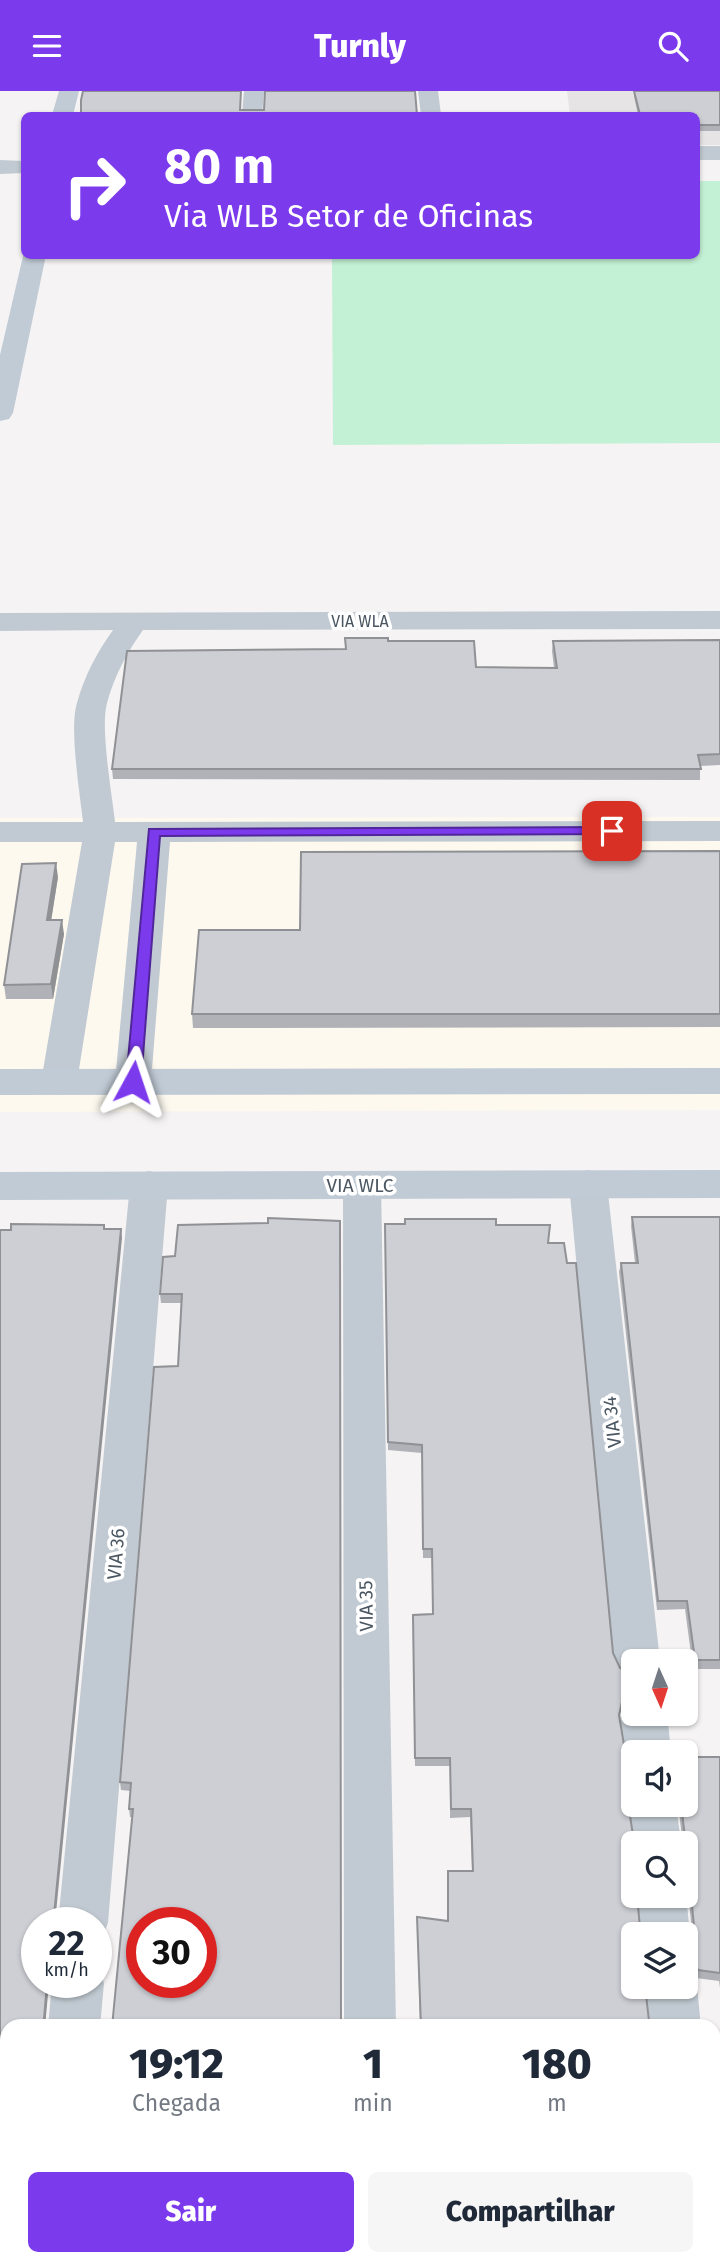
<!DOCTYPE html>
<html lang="pt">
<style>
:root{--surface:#fff;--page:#f6f6f7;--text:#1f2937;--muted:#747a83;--accent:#7c3aed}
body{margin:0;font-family:"Fira Sans",sans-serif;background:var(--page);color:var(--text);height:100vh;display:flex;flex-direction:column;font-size:26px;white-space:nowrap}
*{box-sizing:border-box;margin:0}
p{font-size:23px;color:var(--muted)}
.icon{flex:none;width:38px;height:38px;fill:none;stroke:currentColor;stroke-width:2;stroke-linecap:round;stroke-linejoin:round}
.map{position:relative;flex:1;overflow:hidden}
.drawer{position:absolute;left:0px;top:1928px;width:721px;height:247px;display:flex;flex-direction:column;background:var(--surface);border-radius:21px 21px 0 0;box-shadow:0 2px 5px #0004}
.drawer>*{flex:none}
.banner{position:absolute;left:21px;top:21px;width:679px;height:147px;border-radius:10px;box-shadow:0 2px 5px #0004;background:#7c3aed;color:#fff;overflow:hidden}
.needle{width:46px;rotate:177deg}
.controls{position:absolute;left:621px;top:1558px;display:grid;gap:14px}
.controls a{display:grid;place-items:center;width:77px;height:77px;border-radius:10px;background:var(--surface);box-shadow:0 2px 5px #0004;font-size:35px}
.speed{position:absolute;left:21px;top:1816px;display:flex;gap:14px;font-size:35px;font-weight:700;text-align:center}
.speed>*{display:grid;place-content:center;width:91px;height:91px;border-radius:50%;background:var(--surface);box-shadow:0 2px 5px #0004;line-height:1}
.speed small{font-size:18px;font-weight:400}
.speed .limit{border:10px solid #d22;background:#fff;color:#111}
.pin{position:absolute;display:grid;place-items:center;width:60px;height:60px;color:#fff;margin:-30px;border-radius:14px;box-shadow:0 4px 10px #0006}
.me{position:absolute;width:77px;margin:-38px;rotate:5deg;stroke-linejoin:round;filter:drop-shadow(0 0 5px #0008)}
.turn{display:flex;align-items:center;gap:24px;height:147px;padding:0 28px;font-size:32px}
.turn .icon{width:91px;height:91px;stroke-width:2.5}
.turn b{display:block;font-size:49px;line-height:60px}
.eta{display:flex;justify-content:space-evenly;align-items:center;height:119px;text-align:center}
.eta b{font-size:42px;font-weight:800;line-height:49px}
.action{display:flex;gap:14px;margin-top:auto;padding:14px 28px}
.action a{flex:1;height:80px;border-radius:10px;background:var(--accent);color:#fff;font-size:28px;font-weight:800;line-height:80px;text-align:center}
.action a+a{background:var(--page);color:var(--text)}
header{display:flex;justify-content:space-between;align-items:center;height:91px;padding:0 28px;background:var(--accent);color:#fff;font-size:32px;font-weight:800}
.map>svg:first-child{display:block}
.commercial{fill:#fdf9ef}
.education{fill:#e6e4e5}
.green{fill:#c3f1d5}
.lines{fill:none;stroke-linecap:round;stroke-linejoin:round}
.street{fill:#c1cad2;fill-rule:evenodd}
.secondary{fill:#c1cbd6;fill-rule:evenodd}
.wall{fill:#b0b2b7}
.shaded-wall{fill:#909195}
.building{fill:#cdcfd5;stroke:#909195;stroke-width:2;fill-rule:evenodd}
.route{fill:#7c3aed;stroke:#51269a;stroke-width:2}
.labels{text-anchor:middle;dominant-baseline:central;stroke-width:7;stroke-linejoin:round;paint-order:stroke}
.far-street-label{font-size:16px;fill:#4a5661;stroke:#fff}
.street-label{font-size:19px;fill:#4a5661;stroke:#fff}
</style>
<header><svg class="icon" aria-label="menu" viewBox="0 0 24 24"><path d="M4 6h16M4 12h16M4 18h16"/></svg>Turnly<svg class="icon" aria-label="search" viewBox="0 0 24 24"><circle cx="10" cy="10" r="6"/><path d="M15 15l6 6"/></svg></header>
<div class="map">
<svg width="720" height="2175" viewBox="0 0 720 2175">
<rect width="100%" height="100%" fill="#f5f3f3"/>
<!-- commercial -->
<path class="commercial" d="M720 726V1019L0 1021V727Z"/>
<!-- education -->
<path class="education" d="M567 0H720V54H697L696 24H570Z"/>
<!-- green -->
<path class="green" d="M697 90H720V352L333 354 332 165 696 164Z"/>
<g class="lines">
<!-- street -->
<g class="street">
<path d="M244 0H264L262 24H242Z"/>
<path d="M418 0H438L441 24H421Z"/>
<rect x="696" y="55" width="24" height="14"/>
<path d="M0 69 24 70V82L0 83Z"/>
<path d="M720 520V538L143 539C127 561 114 586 107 612 100 637 112 703 115 731L720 730V750L170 751 151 991 146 1000 133 1004 120 1000 115 991 137 751H115L77 991 72 1000 59 1004 46 1000 41 991 82 751H0V731H83C80 703 69 637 77 612 84 586 97 561 113 539L0 540V522Z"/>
<path d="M588 1079 602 1083 607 1093 660 1570H634V1589L621 1584 614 1570 569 1093 574 1083Z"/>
<path d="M149 1080 163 1084 168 1094 108 1832 101 1849 96 1851V1832H58L130 1094 135 1084Z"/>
<path d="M362 1080 376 1084 381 1094 396 1936H344L343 1094 348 1084Z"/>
<path d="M634 1605V1622H667L671 1661H634V1677L630 1676C620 1654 616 1629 626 1607Z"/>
<path d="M634 1700V1713H676L681 1752H634V1757L628 1713Z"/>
<path d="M636 1804H686L690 1843 686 1853V1843H640Z"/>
<path d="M96 1874 104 1892 100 1936H48L52 1892H96Z"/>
<path d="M686 1876 689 1877 697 1895 701 1936H649L645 1895H686Z"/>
<path d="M714 2146 720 2151V2175H672L671 2168H714Z"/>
<path d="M25 2168H81L80 2175H24Z"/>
<path d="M344 2168H400L401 2175H345Z"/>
</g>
<!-- secondary -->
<g class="secondary">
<path d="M59 0H79L73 24H52Z"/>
<path d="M24 161V164H46L13 322 9 328 0 330V264Z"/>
<path d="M720 977V1003L0 1004V978Z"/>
<path d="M720 1079V1107L0 1109V1081Z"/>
</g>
</g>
<!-- wall -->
<g class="wall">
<path d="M634 0H720V40H696V24H638L634 5Z"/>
<path d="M345 547 388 550 476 576 554 577 552 560 553 550 720 549V674L700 675V689L113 688 112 678 345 558Z"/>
<path d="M720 760V936L193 937 192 923Z"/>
<path d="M58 786 51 829 64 843 53 908H6L4 894Z"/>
<path d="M632 1126H720V1578H693L685 1518 657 1519 619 1181 621 1172H635L631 1135Z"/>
<path d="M385 1133 496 1134 548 1152 613 1562 630 1603 624 1606 619 1625 625 1660 629 1669 634 1671V1698L627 1709 634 1751 682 1746 678 1713H686L720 1666V1897L719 1890 696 1887 691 1876 686 1874V1847H689L692 1840 688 1802H686V1752H634V1843L649 1930 667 1936H420L417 1826 448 1830V1780H472L470 1726 450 1727V1675H415L413 1532 433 1523 432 1467H423L422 1362 388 1359Z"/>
<path d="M175 1165 341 1929 344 1931 112 1936 132 1726H130L129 1718 131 1700 121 1699 120 1691 178 1275 181 1212H161L160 1203Z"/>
</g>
<!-- shaded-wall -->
<g class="shaded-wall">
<path d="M56 772 58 786 49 843 47 829Z"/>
<path d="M62 829 64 843 53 908 51 893Z"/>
<path d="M121 1138 122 1147 55 1832 54 1824Z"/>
<path d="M632 1595 630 1603 624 1606 618 1632 625 1598Z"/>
<path d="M634 1692 633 1697 625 1713 627 1705Z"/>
<path d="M47 1892H49L45 1936 44 1928Z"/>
</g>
<!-- building -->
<g class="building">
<path d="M83 0H241L240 19H264L265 0H415L417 24H81V9Z"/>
<path d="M634 0H720V34H696V24H640Z"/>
<path d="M345 547H388V550H474L476 576 557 577 553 550 720 549V663L698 664 701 678H112L127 560 346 558Z"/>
<path d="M720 760V923H192L199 839H300L301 761Z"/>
<path d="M56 772 47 829H62L51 893 4 894 22 773Z"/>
<path d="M632 1126H720V1569H695L687 1510H658L621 1172H638Z"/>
<path d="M268 1127 340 1130 341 1928 344 1931H364V1936H112L133 1718H129L131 1692 120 1691 154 1276 178 1275 182 1203H160L163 1166 175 1165 178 1134 268 1132ZM142 1832H201V1892H142Z"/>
<path d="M405 1128H496V1134H550L548 1152H564L567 1172H576L613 1562 620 1577 630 1581 632 1595 625 1598 619 1624 625 1660 629 1669 634 1671V1692L627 1705 634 1751H637L638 1746H685L681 1713H686V1666H720V1882L698 1879 693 1868 689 1866 686 1868V1847H689L694 1835 690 1794H686V1752H634V1804H637L640 1837 685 1838V1843H634V1895H645L649 1930 667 1931V1936H421L417 1826 448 1830V1780H473L471 1718H451L450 1667H415L413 1524 433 1523 432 1458H423L422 1354 388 1351 385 1133H405Z"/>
<path d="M11 1133 104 1134V1138H121L54 1824 56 1827H65L64 1832H37V1892H47L44 1928 46 1931H65L87 1936H7V2168H20L22 2171H33L32 2175H0V1139H11Z"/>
<path d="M638 1655H641L642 1661H638Z"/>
<path d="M98 2168H343V2170L362 2171V2175H98Z"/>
<rect x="426" y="2168" width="221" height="7"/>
</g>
<!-- route -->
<path class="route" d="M612 736 617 737V743L160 745 141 991 133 997 126 991 149 738Z"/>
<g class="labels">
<!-- far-street labels -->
<g class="far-street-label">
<text x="360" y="530">VIA WLA</text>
</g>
<!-- street labels -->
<g class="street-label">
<text x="360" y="1094">VIA WLC</text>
<text transform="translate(612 1331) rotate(-96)">VIA 34</text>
<text transform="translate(116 1463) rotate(-85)">VIA 36</text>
<text transform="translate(366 1515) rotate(-91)">VIA 35</text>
</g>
</g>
</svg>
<div class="controls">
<a><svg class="needle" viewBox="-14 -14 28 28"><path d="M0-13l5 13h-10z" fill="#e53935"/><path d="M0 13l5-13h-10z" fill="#747a83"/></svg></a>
<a><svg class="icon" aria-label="sound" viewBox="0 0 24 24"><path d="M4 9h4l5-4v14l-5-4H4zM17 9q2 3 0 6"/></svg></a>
<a><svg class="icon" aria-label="search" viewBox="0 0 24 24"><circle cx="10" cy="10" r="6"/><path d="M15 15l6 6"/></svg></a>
<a><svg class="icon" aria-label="layers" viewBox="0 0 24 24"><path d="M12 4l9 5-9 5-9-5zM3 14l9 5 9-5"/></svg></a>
</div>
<div class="speed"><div>22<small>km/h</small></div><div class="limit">30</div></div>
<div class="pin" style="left:612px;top:740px;background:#d93025"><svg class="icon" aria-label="arrive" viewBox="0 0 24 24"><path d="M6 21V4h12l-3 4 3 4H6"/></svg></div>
<svg class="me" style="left:133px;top:991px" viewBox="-20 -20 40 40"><path d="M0-17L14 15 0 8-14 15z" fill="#7c3aed" stroke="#fff" stroke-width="4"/></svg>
<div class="banner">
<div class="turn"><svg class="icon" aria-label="right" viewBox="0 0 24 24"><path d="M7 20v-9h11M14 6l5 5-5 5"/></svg><div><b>80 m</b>Via WLB Setor de Oficinas</div></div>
</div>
<section class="drawer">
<div class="eta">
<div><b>19:12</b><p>Chegada</p></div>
<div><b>1</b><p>min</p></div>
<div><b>180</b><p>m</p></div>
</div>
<div class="action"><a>Sair</a><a>Compartilhar</a></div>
</section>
</div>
